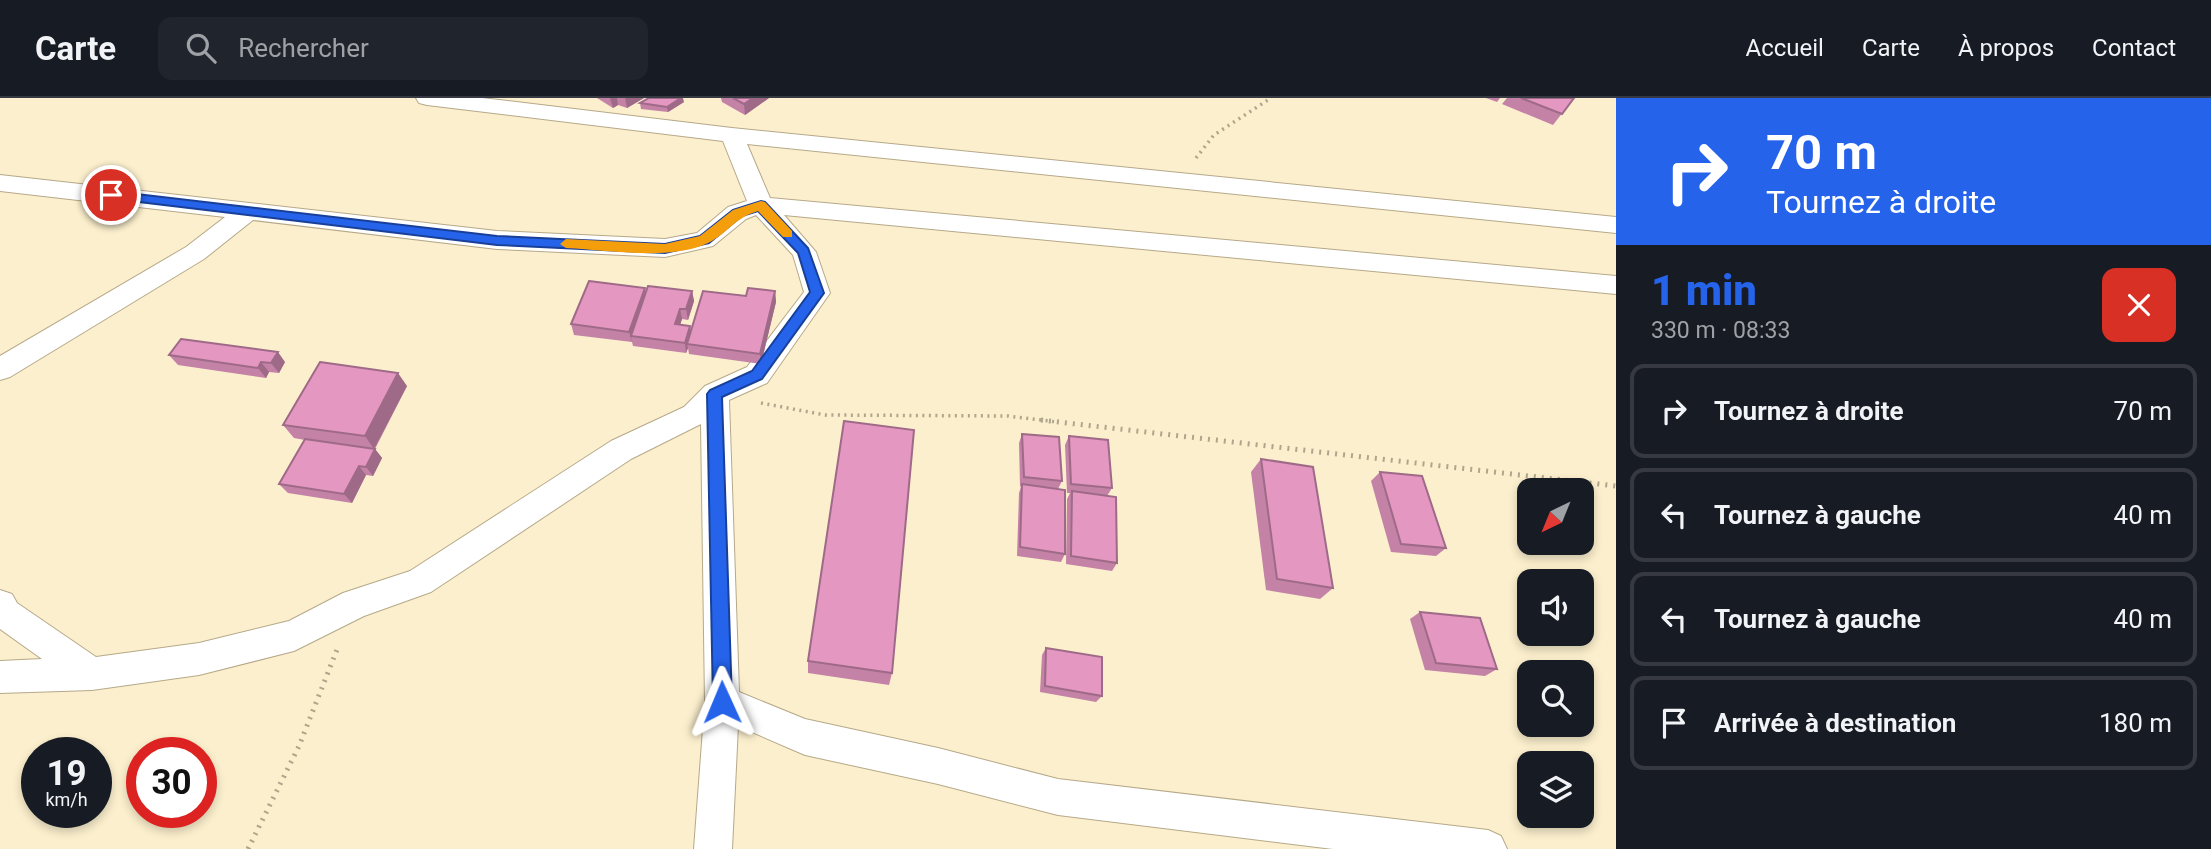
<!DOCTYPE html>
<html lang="fr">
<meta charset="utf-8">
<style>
:root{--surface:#171b24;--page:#20242c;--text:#f1f3f6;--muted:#9ea1a6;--line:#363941;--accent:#2563eb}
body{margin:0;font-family:Roboto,sans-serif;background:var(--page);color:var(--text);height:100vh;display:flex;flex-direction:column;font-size:26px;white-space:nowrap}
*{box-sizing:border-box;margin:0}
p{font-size:23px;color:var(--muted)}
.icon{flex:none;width:38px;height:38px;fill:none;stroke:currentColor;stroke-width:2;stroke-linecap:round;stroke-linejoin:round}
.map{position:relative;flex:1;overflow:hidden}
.drawer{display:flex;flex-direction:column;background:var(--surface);width:595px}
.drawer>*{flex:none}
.hud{background:#2563eb;color:#fff;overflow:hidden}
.needle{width:46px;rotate:223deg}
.tools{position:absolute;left:1517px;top:380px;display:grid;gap:14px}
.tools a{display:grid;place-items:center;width:77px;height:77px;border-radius:14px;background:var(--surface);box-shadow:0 4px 10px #0003;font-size:35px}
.speed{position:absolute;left:21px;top:639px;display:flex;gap:14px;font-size:35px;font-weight:700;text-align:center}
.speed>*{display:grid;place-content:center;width:91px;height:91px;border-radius:50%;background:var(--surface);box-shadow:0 4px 10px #0003;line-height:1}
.speed small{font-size:18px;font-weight:400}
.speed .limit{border:10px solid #d22;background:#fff;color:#111}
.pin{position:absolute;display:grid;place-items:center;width:60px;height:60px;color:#fff;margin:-30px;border:4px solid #fff;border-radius:50%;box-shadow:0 2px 7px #0007}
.me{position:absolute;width:77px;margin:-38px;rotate:359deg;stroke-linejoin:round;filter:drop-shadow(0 0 5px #0008)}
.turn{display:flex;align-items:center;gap:24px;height:147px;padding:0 35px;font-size:32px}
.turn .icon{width:91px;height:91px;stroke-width:2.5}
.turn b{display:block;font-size:49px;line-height:60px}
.round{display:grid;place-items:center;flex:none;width:74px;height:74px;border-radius:14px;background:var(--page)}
.head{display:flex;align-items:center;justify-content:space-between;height:119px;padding:0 35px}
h1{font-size:42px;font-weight:800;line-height:52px;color:var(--accent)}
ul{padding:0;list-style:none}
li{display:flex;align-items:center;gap:21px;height:94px;margin:0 14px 10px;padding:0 21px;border:4px solid var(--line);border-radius:14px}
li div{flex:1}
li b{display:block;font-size:26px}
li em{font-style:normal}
header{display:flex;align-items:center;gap:42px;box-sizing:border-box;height:98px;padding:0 35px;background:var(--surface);border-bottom:2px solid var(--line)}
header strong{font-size:33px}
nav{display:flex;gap:38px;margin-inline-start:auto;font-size:24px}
.search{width:490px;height:63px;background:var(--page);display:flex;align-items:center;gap:18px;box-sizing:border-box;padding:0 24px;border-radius:14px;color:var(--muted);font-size:26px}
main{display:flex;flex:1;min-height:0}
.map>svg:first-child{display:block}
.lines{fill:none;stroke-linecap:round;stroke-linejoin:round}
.street-casing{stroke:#b6a989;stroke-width:2}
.path-far1{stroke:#afa58c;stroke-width:3.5;stroke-dasharray:2 4.5;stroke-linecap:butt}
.path{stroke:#afa58c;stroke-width:5;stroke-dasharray:2 6;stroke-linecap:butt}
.street{fill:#fff;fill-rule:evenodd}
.wall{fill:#c382a6}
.shaded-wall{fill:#9f6a87}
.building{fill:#e397c1;stroke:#9f6a87;stroke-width:2}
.route{fill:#2563eb;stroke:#184099;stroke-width:2}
.slow{fill:#f59e0b}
</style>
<header>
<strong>Carte</strong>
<div class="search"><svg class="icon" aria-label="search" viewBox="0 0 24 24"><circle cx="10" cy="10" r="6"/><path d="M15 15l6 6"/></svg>Rechercher</div>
<nav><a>Accueil</a><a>Carte</a><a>À propos</a><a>Contact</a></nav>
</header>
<main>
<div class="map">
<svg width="1616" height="751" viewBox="0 0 1616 751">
<rect width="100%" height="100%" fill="#fbefcd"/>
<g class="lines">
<defs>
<path id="street" d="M416 0H482L732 30 1616 119V135L747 46 770 100 1616 178V196L784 117 816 154 830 195 767 285 729 302 739 594 805 621 938 650 1058 681 1488 732 1501 738 1507 751H1333L1058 717 938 686 805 657 738 628 732 751H694L705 604 701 326 631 361 431 494 364 518 294 553 199 577 92 592 0 595V563L42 561 0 531V492L12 496 17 505 96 559 199 545 289 523 343 495 410 473 611 343 684 309 705 288 747 269 804 194 793 157 756 117 746 121 713 148 665 159 497 151 253 122 204 161 10 279 0 282V258L186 149 225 119 0 93V77L497 133 665 141 697 135 728 109 747 103 723 43 427 7 419 5Z"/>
</defs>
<!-- street casing -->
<use href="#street" class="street-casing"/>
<!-- path-far1 -->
<g class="path-far1">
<path d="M1196 60 1214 37 1271 0"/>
<path d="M761 305 825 317 1008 318 1057 324"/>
</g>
<!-- path -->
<g class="path">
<path d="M1041 322 1616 388"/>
<path d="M248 751 299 648 338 549"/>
</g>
<!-- street -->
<use href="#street" class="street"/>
</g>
<!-- wall -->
<g class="wall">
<path d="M597 0H644L627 10 618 7 613 10Z"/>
<path d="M721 0H769L745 17 722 4Z"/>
<path d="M1486 0H1500L1497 4Z"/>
<path d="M1507 0H1574L1553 27 1502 6Z"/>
<path d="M684 4 668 14 641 11 640 5Z"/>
<path d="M692 193 694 203 688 222 682 221 680 227 691 234 746 198 775 193 776 204 761 266 689 256 688 250 686 255 633 248 632 244 574 237 571 226 646 195Z"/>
<path d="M169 257 285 264 279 275 269 274 266 280 178 267Z"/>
<path d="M407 288 375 351 382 360 373 378 366 377 352 405 288 395 279 386 305 342 294 340 283 327Z"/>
<path d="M1022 336 1062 383 1058 391 1065 456 1061 464 1017 458 1019 395 1021 389 1020 388 1019 345Z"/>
<path d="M1069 338 1112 390 1107 398 1117 465 1112 473 1066 466 1067 401 1070 395H1067L1065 347Z"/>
<path d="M1261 361 1333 490 1320 501 1266 492 1251 374Z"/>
<path d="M1380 374 1446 450 1436 458 1391 454 1371 383Z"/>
<path d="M1420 514 1497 571 1485 578 1425 572 1410 521Z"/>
<path d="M1046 550 1102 598 1096 604 1040 594 1042 557Z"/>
<path d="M808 563 892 575 889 587 808 575Z"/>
</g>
<!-- shaded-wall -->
<g class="shaded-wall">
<path d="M610 0H617L618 7 613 10Z"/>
<path d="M625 0H644L627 10Z"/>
<path d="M681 0H683L684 4 668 14 667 9Z"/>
<path d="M753 0H769L745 17 744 6Z"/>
<path d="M645 190 647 200 631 238 632 244 629 234Z"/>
<path d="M692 193 694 203 688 222 686 211Z"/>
<path d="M775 193 776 204 761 266 760 256Z"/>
<path d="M680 211 682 221 677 236 675 226Z"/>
<path d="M690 228 692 238 687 246 688 250 686 255 685 245Z"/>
<path d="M278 254 285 264 279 275 271 265Z"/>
<path d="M261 264 269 274 266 280 258 270Z"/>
<path d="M398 275 407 288 374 351 365 338Z"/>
<path d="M375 351 382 360 373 378 366 369Z"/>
<path d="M359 368 366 377 352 405 344 396Z"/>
</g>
<!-- building -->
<g class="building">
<path d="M649 0H681L667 9 640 5Z"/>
<path d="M733 0H753L744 6Z"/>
<path d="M1521 0H1574L1562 16Z"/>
<path d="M589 183 645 190 629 234 571 226Z"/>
<path d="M648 188 692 193 686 211H680L675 226 690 228 685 245 631 238Z"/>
<path d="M748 190 775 193 760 256 687 246 703 193 746 198Z"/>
<path d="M181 241 278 254 271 265 261 264 258 270 169 257Z"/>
<path d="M320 264 398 275 365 338 283 327Z"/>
<path d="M844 323 914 332 892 575 808 563Z"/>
<path d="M1022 336 1059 339 1062 383 1024 379Z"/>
<path d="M1069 338 1108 342 1112 390 1071 386Z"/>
<path d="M305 341 375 351 366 369 359 368 344 396 279 386Z"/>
<path d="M1261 361 1313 369 1333 490 1277 481Z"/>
<path d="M1380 374 1422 378 1446 450 1401 446Z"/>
<path d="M1022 386 1065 392V456L1020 449Z"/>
<path d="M1072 393 1116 399 1117 465 1071 458Z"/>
<path d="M1420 514 1480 520 1497 571 1436 565Z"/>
<path d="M1046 550 1102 559V598L1045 588Z"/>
</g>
<!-- route -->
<path class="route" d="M111 93 497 138 665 146 700 138 733 112 761 103 765 104 808 150 824 195 762 281 722 299 732 604 729 611 722 613 716 611 713 604 707 296 710 292 752 273 810 194 798 155 758 113 742 118 709 145 665 155 497 147 106 100V94Z"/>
<!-- slow -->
<path class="slow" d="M761 103 765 104 792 133V139H783L758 113C734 120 727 136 708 145 670 163 608 152 566 150L560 146 566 141 665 146 700 138 733 112Z"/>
</svg>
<div class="tools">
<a><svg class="needle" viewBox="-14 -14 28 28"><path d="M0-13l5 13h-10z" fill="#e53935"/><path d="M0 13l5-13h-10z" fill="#9ea1a6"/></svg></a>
<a><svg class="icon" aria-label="sound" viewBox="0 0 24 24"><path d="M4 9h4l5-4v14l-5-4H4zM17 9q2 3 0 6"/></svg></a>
<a><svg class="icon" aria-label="search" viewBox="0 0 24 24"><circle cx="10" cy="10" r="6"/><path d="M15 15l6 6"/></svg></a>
<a><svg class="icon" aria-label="layers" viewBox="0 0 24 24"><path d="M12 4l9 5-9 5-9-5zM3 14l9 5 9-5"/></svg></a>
</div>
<div class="speed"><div>19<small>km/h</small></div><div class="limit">30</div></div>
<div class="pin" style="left:111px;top:97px;background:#d93025"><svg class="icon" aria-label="arrive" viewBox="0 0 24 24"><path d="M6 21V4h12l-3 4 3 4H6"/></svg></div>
<svg class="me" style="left:722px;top:604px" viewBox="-20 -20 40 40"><path d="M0-17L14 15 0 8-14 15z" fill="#2563eb" stroke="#fff" stroke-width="4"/></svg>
</div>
<section class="drawer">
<div class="hud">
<div class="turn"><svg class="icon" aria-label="right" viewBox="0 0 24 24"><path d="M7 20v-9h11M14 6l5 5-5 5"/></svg><div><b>70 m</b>Tournez à droite</div></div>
</div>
<div class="head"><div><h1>1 min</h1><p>330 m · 08:33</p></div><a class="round" style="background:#d93025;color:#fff"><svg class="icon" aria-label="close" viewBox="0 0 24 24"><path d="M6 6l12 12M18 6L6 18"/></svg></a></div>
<ul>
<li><svg class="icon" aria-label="right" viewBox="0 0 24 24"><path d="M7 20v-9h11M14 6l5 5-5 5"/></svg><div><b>Tournez à droite</b></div><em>70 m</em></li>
<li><svg class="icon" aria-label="left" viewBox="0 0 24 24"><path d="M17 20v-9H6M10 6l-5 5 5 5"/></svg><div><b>Tournez à gauche</b></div><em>40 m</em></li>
<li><svg class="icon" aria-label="left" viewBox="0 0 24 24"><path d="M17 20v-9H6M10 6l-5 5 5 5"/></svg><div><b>Tournez à gauche</b></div><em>40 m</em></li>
<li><svg class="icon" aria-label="arrive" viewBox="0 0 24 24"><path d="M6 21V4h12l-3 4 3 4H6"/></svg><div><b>Arrivée à destination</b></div><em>180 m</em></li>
</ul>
</section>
</main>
